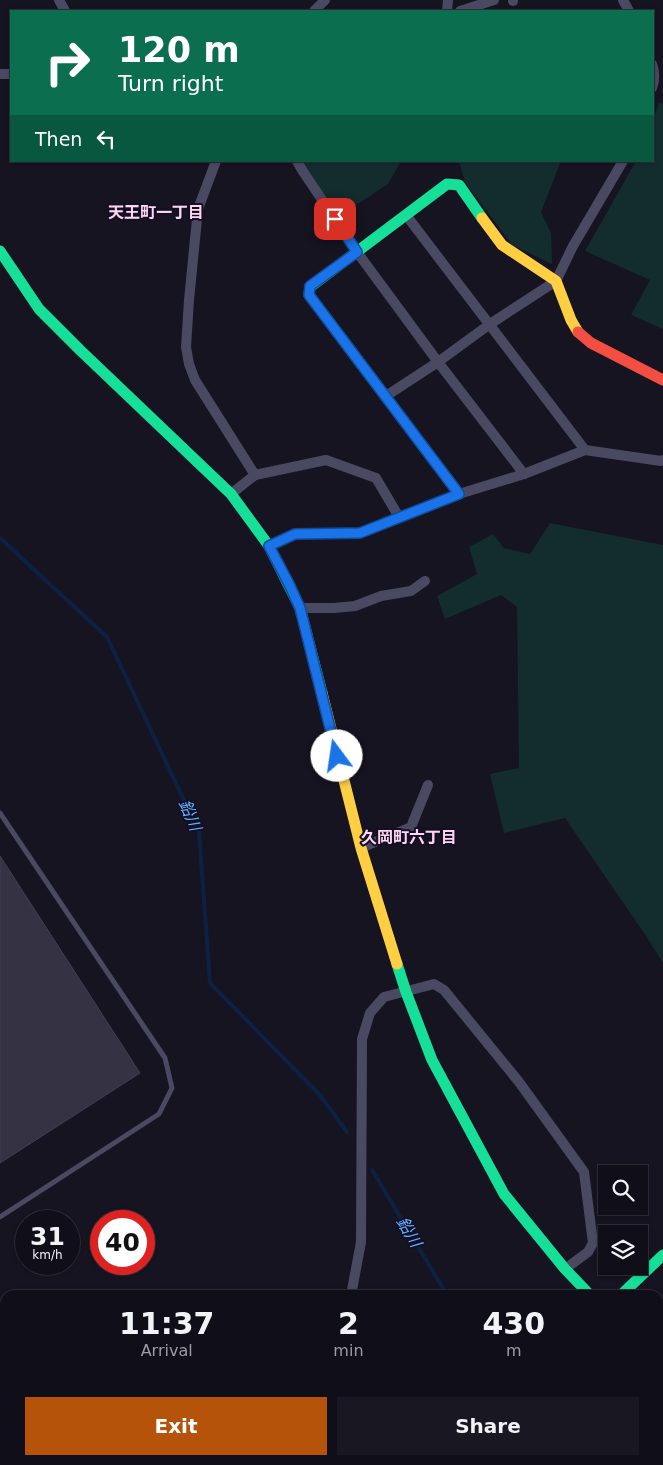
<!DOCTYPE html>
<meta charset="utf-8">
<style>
:root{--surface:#100f19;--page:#191822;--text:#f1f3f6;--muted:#9c9ca2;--line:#302f38;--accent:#b45309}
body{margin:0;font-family:"DejaVu Sans","Noto Sans JP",sans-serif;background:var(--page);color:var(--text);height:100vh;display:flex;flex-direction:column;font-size:19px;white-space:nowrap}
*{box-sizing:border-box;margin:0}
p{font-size:16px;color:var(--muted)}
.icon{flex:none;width:28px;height:28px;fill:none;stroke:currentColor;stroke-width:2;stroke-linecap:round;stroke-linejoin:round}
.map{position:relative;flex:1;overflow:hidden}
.details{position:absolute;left:0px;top:1290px;width:664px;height:175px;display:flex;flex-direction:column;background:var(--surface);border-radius:15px 15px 0 0;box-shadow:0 1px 4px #0004,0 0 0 1px var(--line)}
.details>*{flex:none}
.banner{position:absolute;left:10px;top:10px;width:644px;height:152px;border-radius:0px;box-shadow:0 1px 4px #0004,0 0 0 1px var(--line);background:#0b6e4f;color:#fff;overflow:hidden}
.controls{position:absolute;left:598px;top:1165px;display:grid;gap:10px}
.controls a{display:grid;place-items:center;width:50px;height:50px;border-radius:0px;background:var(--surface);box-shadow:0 1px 4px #0004,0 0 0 1px var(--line);font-size:25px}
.speed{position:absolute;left:15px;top:1210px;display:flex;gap:10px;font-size:25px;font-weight:700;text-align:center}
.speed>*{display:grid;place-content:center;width:65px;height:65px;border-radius:50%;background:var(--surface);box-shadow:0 1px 4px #0004,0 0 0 1px var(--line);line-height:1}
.speed small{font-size:12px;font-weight:400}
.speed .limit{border:8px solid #d22;background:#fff;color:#111}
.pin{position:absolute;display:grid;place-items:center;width:42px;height:42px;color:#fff;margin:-21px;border-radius:10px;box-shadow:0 2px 8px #0006}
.me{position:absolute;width:55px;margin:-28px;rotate:346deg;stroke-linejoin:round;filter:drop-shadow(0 0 4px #0008)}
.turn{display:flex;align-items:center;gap:18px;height:105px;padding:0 25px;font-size:22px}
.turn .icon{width:65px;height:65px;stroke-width:2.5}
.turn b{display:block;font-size:35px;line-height:42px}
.then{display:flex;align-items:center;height:48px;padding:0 25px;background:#0003;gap:10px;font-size:19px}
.eta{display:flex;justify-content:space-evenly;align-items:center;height:85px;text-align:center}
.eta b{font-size:30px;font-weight:800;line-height:35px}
.primary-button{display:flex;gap:10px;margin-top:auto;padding:10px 25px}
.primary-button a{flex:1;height:58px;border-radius:0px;background:var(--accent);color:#fff;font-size:20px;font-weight:800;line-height:58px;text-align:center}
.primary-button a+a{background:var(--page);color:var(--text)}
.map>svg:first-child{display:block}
.green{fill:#132c2d}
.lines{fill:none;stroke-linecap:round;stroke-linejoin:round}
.stream{stroke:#0d2144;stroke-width:4}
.building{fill:#343243;stroke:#433f54}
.lane{stroke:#4a4962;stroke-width:5}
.street{stroke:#4a4962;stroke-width:10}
.fast{stroke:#16e098;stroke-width:11}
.slow{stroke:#ffcf43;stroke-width:11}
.jam{stroke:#f24e42;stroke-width:11}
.route-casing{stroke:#114b97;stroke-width:12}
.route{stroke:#1a73e8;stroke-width:9}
.labels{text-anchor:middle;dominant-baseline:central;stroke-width:4;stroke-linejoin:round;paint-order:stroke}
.neighbourhood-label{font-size:16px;font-weight:bold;fill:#ffd6f0;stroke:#130f26}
.water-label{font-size:16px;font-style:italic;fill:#62b6ff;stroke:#130f26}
</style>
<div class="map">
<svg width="663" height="1465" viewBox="0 0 663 1465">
<rect width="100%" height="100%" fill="#161421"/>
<!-- green -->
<g class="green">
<path d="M659 102 663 104V329L631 315 650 280 585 251 636 161H652L653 119Z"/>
<path d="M301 161H401L388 184 338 217Z"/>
<path d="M459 161H561L541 212 551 233 552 264 512 245 465 182Z"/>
<path d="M550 523 663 545V963L646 936 565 818 504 833 490 774 519 768 517 607 501 595 445 619 437 596 477 574 469 547 493 534 504 548 530 554Z"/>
</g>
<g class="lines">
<!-- stream -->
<g class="stream">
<path d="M0 538 107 637 199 832 210 983 320 1095 347 1132"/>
<path d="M372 1170 447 1295"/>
<path d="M554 1460 559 1465"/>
</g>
</g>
<!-- building -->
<path class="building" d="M0 856 140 1073 0 1163Z"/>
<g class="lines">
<!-- lane -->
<g class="lane">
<path d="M0 813 165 1058 172 1088 159 1114 0 1217"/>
<path d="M8 1465 16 1460"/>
<path d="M56 1465 57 1460"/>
</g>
<!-- street -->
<g class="street">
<path d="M59 0 65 11"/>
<path d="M513 0V1"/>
<path d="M623 0 629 11"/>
<path d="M314 11 325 0"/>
<path d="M447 11 448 0"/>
<path d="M460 11 494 0"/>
<path d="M652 64C655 72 655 80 652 88"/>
<path d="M0 74H11"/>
<path d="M216 161 198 209 189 300 186 347 189 364 195 380 255 475 231 494"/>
<path d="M297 161 302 170 357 252 438 362 524 474"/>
<path d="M406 215 585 450"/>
<path d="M386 396 438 362 490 324 556 281 573 246 623 161"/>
<path d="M255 475 326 460 376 478 399 517"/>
<path d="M269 546 295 534 360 533 459 494 524 474 585 450 661 461 663 460"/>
<path d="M300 608H334L355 606 381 596 411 591 425 581"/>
<path d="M361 848 411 827 428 785"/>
<path d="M350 1295 352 1290 361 1242 362 1039 370 1013 384 997 434 984 444 990 519 1082 584 1172 593 1243 588 1252 565 1269"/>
<path d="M248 1465 251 1460"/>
</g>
<!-- fast -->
<g class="fast">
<path d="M0 251 39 309 80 350 231 494 269 546 300 608 322 693"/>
<path d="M459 494 309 295 310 287 447 184 459 185 482 218"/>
<path d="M397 964 406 992 432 1060 504 1194 565 1269 590 1295"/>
<path d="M621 1295 663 1255"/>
<path d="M659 1364 663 1368"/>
<path d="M438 1465 444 1460"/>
</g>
<!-- slow -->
<g class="slow">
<path d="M482 218 502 245 556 281 571 320 578 332"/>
<path d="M322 693 361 848 397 964"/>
</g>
<!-- jam -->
<path class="jam" d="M578 332 591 343 663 380"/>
</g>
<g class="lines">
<defs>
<path id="route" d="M335 219 357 252 310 286 309 295 459 494 360 533 295 534 269 546 289 584 300 608 337 756"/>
</defs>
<!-- route casing -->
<use href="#route" class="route-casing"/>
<!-- route -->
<use href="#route" class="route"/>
</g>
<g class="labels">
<!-- neighbourhood labels -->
<g class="neighbourhood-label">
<text x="156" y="212">天王町一丁目</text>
<text x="409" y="837">久岡町六丁目</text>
</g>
<!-- water labels -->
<g class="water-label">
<text transform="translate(190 815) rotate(67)">鉛川</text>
<text transform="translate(409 1232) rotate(59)">鉛川</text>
</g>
</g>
</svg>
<div class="controls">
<a><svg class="icon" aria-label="search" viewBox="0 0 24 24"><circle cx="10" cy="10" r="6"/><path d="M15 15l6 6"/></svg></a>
<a><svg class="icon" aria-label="layers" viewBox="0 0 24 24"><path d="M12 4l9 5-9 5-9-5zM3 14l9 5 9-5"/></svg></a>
</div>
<div class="speed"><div>31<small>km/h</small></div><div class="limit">40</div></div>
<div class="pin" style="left:335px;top:219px;background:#d93025"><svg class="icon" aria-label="arrive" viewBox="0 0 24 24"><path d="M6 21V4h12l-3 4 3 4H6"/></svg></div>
<svg class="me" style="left:337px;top:756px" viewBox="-20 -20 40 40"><circle r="19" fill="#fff"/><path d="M0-13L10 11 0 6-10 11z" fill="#1a73e8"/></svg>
<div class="banner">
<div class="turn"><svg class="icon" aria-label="right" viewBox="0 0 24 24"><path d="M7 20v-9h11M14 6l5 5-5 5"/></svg><div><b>120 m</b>Turn right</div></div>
<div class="then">Then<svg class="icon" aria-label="left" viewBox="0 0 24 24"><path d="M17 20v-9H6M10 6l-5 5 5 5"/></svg></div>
</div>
<section class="details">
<div class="eta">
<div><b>11:37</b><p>Arrival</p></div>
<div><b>2</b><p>min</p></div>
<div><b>430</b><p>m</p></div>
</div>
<div class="primary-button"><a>Exit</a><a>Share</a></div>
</section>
</div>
